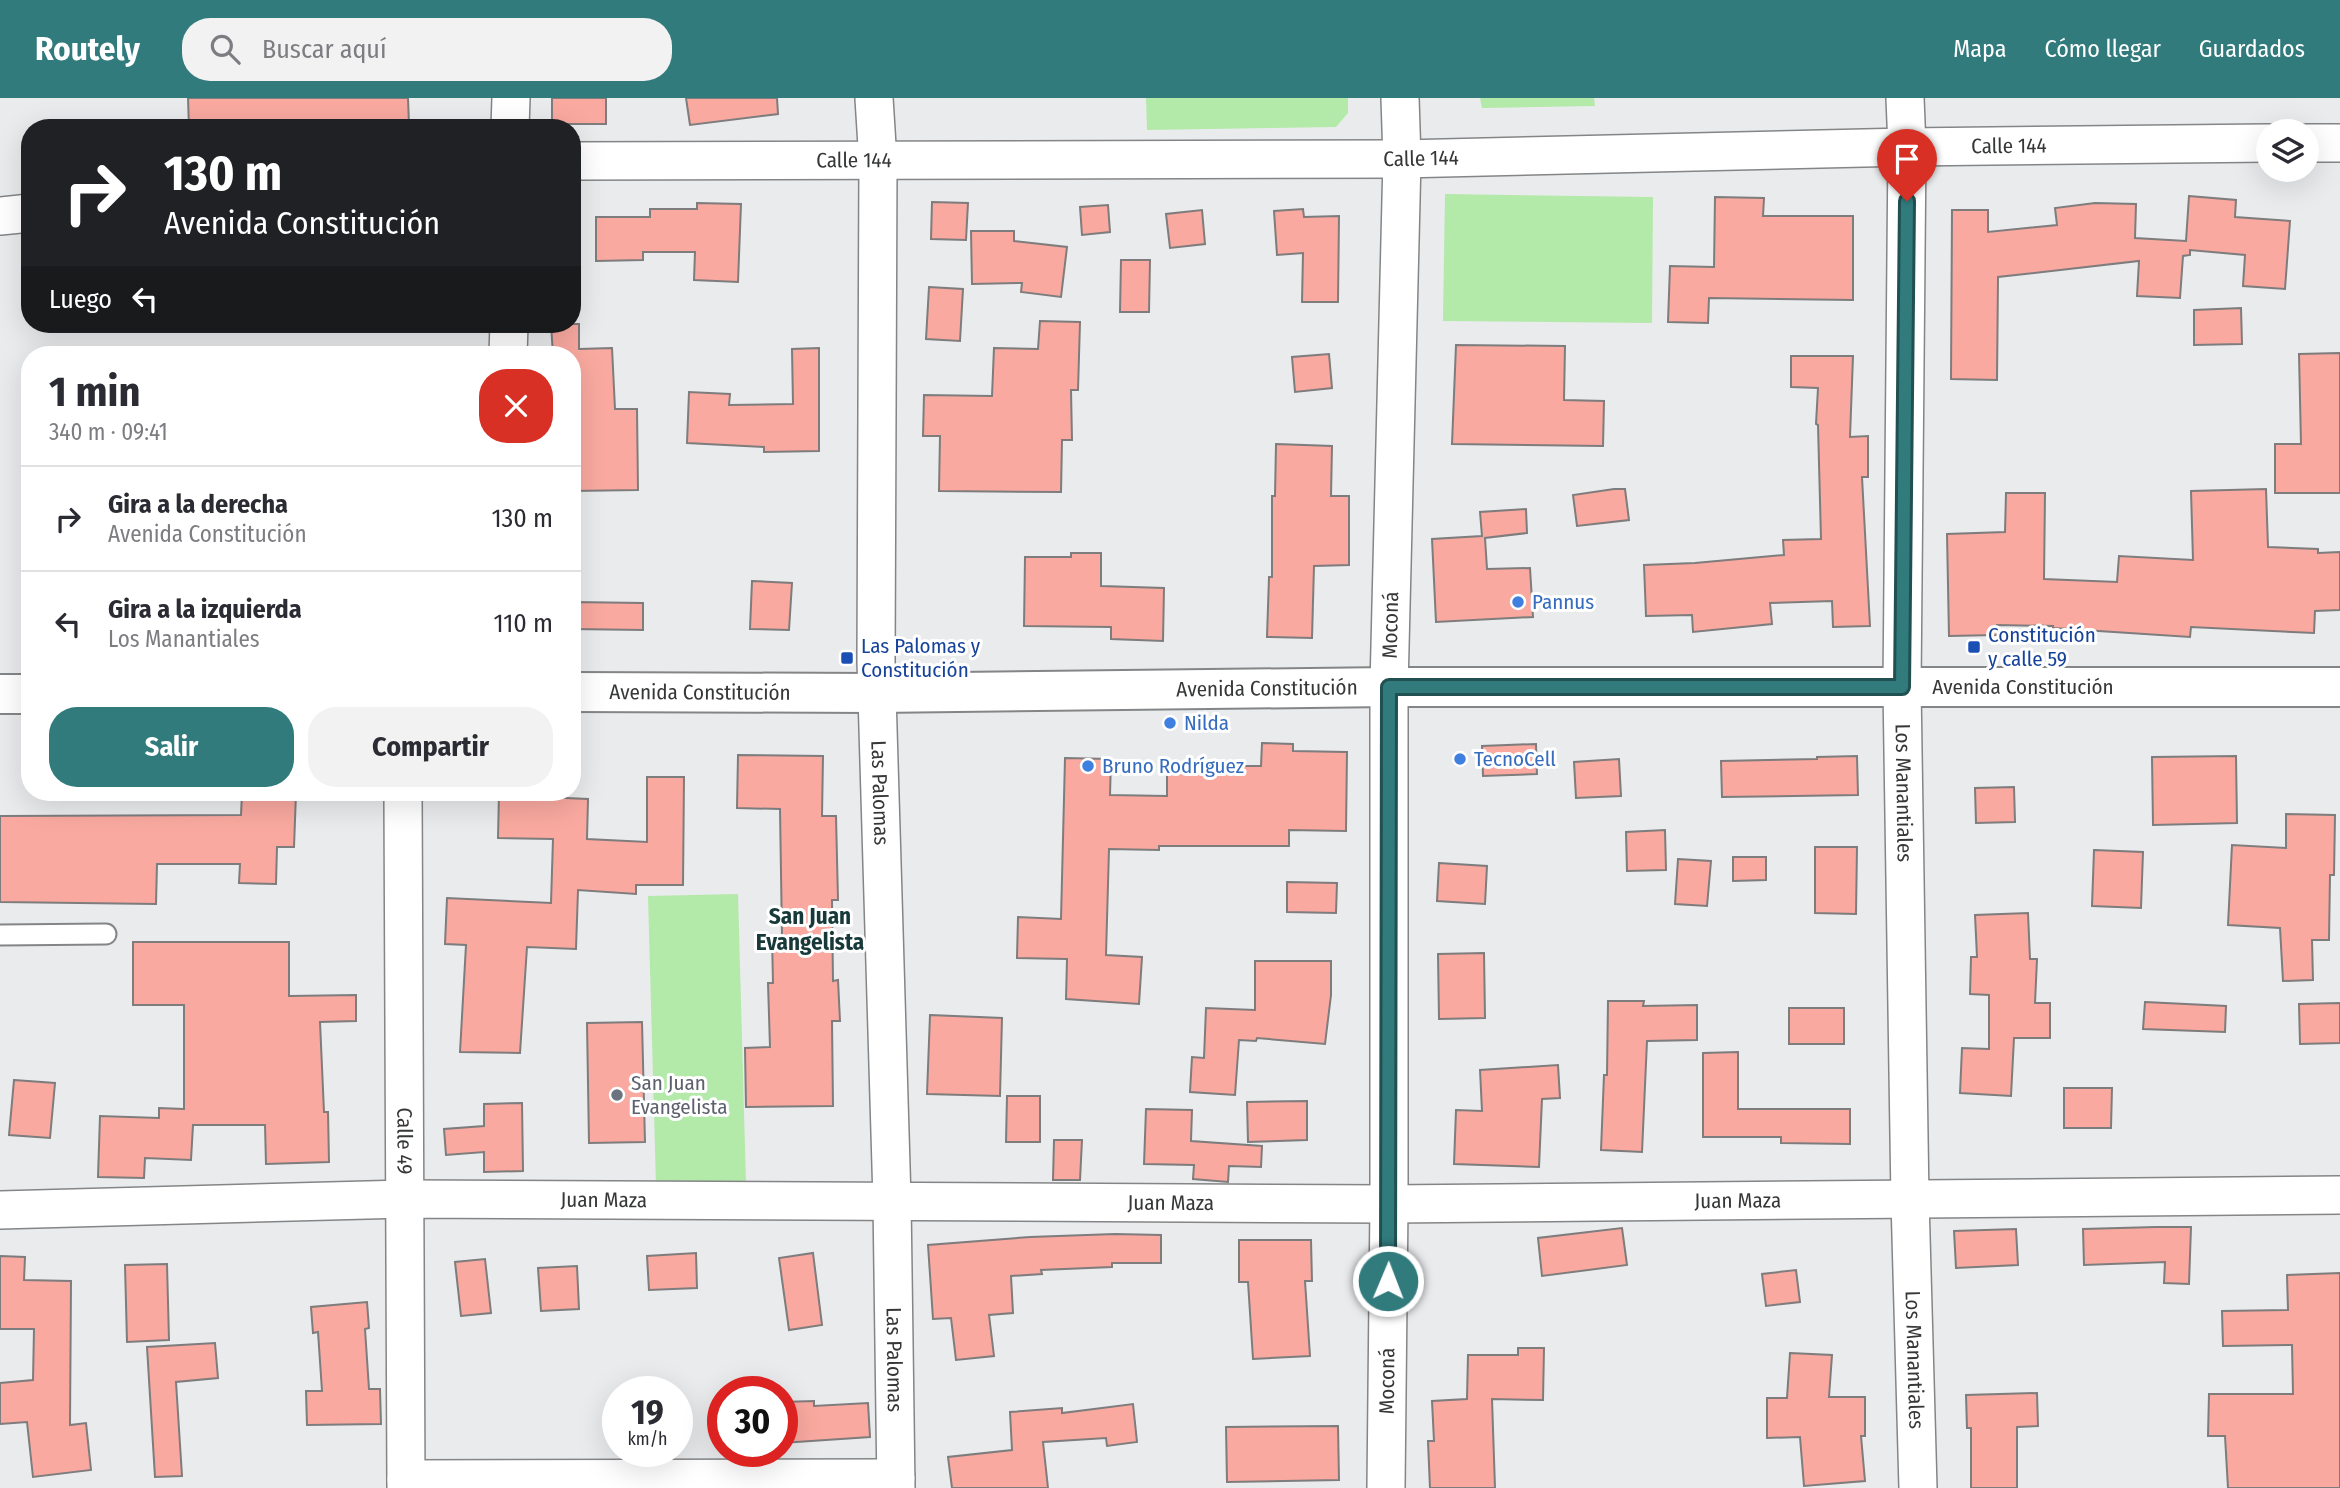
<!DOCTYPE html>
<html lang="es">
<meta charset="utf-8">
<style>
:root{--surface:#fff;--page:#f2f2f3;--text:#2b2b33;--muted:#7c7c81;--line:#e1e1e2;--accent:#317b7d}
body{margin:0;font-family:"Fira Sans Condensed",sans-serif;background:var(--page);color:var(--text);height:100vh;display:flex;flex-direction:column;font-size:26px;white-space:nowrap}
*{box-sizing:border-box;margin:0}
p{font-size:23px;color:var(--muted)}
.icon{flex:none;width:38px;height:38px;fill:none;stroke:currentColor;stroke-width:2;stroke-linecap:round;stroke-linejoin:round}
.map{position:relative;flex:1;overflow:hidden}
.side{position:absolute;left:21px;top:248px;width:560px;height:455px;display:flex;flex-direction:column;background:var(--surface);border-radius:28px;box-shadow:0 7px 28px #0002}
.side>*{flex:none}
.banner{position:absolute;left:21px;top:21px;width:560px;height:214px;border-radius:28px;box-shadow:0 7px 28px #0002;background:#202124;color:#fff;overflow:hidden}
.buttons{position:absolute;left:2256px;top:21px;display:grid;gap:14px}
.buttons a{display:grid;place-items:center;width:63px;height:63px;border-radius:50%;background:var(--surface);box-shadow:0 7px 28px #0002;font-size:35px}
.speed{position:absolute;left:602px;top:1278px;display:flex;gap:14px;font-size:35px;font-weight:700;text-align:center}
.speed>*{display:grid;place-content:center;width:91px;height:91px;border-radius:50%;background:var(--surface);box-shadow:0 7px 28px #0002;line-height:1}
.speed small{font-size:18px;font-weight:400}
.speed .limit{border:10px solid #d22;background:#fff;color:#111}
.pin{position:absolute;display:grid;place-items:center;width:60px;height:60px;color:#fff;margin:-72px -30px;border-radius:50% 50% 50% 0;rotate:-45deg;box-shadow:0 0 7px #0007}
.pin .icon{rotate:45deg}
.me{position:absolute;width:77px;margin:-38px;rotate:1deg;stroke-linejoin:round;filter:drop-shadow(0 0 5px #0008)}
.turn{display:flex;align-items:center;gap:24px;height:147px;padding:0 28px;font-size:32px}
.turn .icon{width:91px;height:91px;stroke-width:2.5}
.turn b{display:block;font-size:49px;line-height:60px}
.then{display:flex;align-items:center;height:66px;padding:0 28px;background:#0003;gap:14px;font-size:26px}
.round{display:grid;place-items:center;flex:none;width:74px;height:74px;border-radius:28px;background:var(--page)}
.summary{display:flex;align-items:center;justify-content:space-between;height:119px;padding:0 28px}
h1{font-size:42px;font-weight:700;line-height:52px}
.button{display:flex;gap:14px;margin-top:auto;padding:14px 28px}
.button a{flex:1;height:80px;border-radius:28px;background:var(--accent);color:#fff;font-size:28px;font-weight:700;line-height:80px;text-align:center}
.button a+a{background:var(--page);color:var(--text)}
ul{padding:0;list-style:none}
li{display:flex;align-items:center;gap:21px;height:105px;padding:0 28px;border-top:2px solid var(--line)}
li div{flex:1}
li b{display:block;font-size:26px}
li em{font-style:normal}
header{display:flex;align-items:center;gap:42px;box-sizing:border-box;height:98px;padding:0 35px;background:var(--accent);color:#fff}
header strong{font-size:33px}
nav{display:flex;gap:38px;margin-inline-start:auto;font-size:24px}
.search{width:490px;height:63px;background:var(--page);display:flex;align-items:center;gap:18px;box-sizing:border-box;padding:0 24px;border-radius:28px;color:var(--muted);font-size:26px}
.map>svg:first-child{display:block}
.green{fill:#b3e9a9}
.building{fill:#f9a9a0;stroke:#7e7c7c;stroke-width:2}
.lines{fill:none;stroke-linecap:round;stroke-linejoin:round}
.service-casing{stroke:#848586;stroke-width:23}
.minor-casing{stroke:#848586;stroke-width:40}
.secondary-casing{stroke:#848586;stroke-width:42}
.service{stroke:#fff;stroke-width:19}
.minor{stroke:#fff;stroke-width:37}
.secondary{stroke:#fff;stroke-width:38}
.route-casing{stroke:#205051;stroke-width:18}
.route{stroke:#317b7d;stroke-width:12}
.shop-dot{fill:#3f7fe0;stroke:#fff;stroke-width:2.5}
.transit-dot{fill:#1a4fb4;stroke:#fff;stroke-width:2.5}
.worship-dot{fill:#6b7280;stroke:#fff;stroke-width:2.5}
.labels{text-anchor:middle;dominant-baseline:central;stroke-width:6;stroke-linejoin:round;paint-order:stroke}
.street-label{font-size:21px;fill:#363737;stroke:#fff}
.shop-label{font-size:21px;fill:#366cbe;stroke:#fff;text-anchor:start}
.transit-label{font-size:21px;fill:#164399;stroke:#fff;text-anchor:start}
.worship-label{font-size:21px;fill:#5b616d;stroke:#fff;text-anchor:start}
.neighbourhood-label{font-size:23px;font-weight:bold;fill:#17393a;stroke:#fff}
</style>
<header>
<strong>Routely</strong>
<div class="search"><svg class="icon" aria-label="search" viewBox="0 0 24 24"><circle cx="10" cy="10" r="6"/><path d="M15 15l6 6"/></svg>Buscar aquí</div>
<nav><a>Mapa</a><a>Cómo llegar</a><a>Guardados</a></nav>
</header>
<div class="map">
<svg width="2340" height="1390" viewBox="0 0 2340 1390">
<rect width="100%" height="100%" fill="#eaebed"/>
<!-- green -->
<g class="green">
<path d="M1146 0H1348V15L1336 29 1147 32Z"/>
<path d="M1480 0H1594L1595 8 1482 10Z"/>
<path d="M1445 96 1653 99 1652 225 1443 223Z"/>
<path d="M738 796 746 1086 656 1088 648 798Z"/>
</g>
<!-- building -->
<g class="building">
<path d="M188 0H408L409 27 189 30Z"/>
<rect x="552" y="0" width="54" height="26"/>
<path d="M686 0H777L778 16 690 27Z"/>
<path d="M2189 98 2236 102 2235 119 2290 123 2285 191 2243 188 2245 157 2190 152V157L2183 158 2180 200 2137 198 2139 163 1998 179 1997 282 1951 281 1952 112H1988V134L2057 127 2055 110 2095 105 2136 106 2135 140 2186 143Z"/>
<path d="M1715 99 1764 100 1763 118H1853V202L1709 200 1708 225 1668 224 1670 168 1714 169Z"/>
<path d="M932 104 968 105 966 142 931 141Z"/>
<path d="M697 105 741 106 738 184 694 182 695 154H643V162L596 163V119H650V111H697Z"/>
<path d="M1108 107 1110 134 1082 137 1080 109Z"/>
<path d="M1303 111 1304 119 1339 118 1338 204H1302L1303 155 1277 157 1274 113Z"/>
<path d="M1202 112 1205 146 1170 150 1166 116Z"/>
<path d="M971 133H1014V143L1067 149 1061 199 1021 194 1022 185 972 186Z"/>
<path d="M1121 162H1150L1149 214H1120Z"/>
<path d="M929 189 963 191 960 243 926 241Z"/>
<path d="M2241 210 2242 246 2194 247V212Z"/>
<path d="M1040 223 1080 224 1078 292H1071L1072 342H1062L1061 394 939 393 940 338H923L924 297 992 298 994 250 1038 251Z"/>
<path d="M551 226H579V251L612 250 615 311H637L638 392 572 393V257H553Z"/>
<path d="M1456 247 1565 248 1564 302 1604 303 1603 348 1452 346Z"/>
<path d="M819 250V353L764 354V349L687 345 689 294 730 296 729 307 793 306 792 251Z"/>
<path d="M2340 255V395H2275V346H2301L2299 256Z"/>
<path d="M1329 256 1332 290 1295 294 1292 259Z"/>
<path d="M1791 258H1853L1850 339 1868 338V379H1862L1870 528 1833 529 1832 503 1770 505 1772 526 1693 534 1692 517 1646 518 1644 467 1695 465 1784 457 1783 442 1821 441 1818 327 1816 326 1818 290 1791 289Z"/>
<path d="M1276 346 1332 348 1331 398H1349V467L1314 468 1312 540 1267 539 1269 479H1272V398H1275Z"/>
<path d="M1614 391H1625L1629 422 1577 428 1573 397Z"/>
<path d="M2266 391 2268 449 2318 451V455L2340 454V512L2315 513 2314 535 2191 529 2190 539 2053 530V528L1997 527V537L1949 538 1947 436 2005 434 2006 395H2045L2044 481 2117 484 2119 458 2193 462 2191 393Z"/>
<path d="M1526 411 1527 435 1485 440 1487 471 1530 470 1533 519 1436 524 1432 441 1482 438 1480 414Z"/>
<path d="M1071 455H1101V488L1164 490 1163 543 1111 541V529L1024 528 1025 459H1071Z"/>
<path d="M752 483 792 485 789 532 750 531Z"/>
<path d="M572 504 643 505V532L572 531Z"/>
<path d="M1262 645 1293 646V653L1347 654 1346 733 1289 732V748H1159V752L1109 751 1106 857 1142 859 1139 906 1066 901 1067 861 1017 860 1018 819 1061 821 1065 660 1111 661 1110 697 1167 698V668H1261Z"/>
<path d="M1536 646 1537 676 1483 678 1482 648Z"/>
<path d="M738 657 823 658 822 718H836L838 802H832L833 883 838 882 840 923H832L833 1008 746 1009 745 950 770 949 768 885H773L772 839H782L780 711 737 710Z"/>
<path d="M1857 658 1858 697 1722 699 1721 663 1817 661V659Z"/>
<path d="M2236 658 2237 725 2153 727 2152 659Z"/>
<path d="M1619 661 1621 698 1576 700 1574 664Z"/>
<path d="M647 679H684L683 787H636V796L578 792 576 851 527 849 520 955 460 954 466 847 445 846 447 800 551 805 553 741 498 740 499 695H543V699L588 701 587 741 647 744Z"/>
<path d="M2014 689 2015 724 1976 725 1975 690Z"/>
<path d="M242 695H296L294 749H277L276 786 239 785 240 766H157L156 806 0 804V718L241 717Z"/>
<path d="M2286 716 2335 717 2334 777H2330L2329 842H2312L2313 882 2283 883 2280 830 2228 827 2232 747 2286 750Z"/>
<path d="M1665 732 1666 772 1627 773 1626 734Z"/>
<path d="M1815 749H1857L1856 816 1815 815Z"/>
<path d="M2094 752 2143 754 2141 810 2092 808Z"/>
<path d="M1733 759H1766V782L1733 783Z"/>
<path d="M1678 761 1711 763 1707 808 1675 806Z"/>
<path d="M1439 765 1487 768 1485 806 1437 803Z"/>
<path d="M1287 784 1337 785 1336 815 1287 814Z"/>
<path d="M2028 815 2030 861H2037L2035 905H2050V940H2014L2011 998 1960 995 1962 950 1989 951V897L1970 896 1971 859H1977L1975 817Z"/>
<path d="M133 844H289V898L356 897V923L320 924 324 1014H328L329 1064 266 1066 265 1027H193L191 1062 145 1060 144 1080 98 1079 100 1018 159 1020V1010L184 1011V907H133Z"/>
<path d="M1484 855 1485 920 1439 921 1438 856Z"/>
<path d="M1255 863H1331V897L1325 946 1257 940 1256 943 1239 942 1235 997 1190 994 1192 959 1204 960 1206 910 1255 912Z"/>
<path d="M1608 903H1644L1643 908 1697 907V942L1647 943 1642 1054 1601 1052 1604 977H1607Z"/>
<path d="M2145 904 2226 908 2225 934 2143 931Z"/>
<path d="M2340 905V945L2300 946 2299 906Z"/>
<rect x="1789" y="910" width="55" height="36"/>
<path d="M930 917 1002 920 1000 998 927 996Z"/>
<path d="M642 924 645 1044 589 1045 587 925Z"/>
<path d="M1738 954V1011H1850V1046L1781 1045V1039H1703V955Z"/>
<path d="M1558 967 1560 1000 1542 1001 1539 1069 1454 1066 1456 1012 1482 1013 1480 972Z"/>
<path d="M14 982 55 985 50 1040 9 1037Z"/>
<path d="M2064 990H2112L2111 1030H2064Z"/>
<path d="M1007 998H1040V1044H1006Z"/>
<path d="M1307 1003V1042L1248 1044 1247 1004Z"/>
<path d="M522 1005 523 1073 484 1074V1054L446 1057 444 1031 484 1028V1006Z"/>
<path d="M1146 1011 1192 1012 1191 1043 1262 1048 1261 1069 1229 1068 1228 1084 1193 1081 1194 1067 1144 1066Z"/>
<path d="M1054 1042H1082L1080 1082H1053Z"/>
<path d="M2156 1129H2191L2189 1186 2164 1185 2165 1164 2084 1167 2083 1131Z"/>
<path d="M1622 1130 1627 1167 1542 1178 1538 1140Z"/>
<path d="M2016 1131 2018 1167 1956 1170 1954 1133Z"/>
<path d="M1115 1136 1161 1137V1165H1112V1169L1041 1172 1042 1176 1011 1178 1013 1215 989 1217 994 1258 956 1262 951 1220 933 1221 928 1147 1030 1139Z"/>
<path d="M1239 1142H1311L1312 1183H1305L1310 1258 1253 1261 1248 1184H1239Z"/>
<path d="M696 1155 697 1190 649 1192 647 1158Z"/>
<path d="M813 1155 822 1227 789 1232 779 1160Z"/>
<path d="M0 1158 25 1159 24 1182 71 1183 70 1327 86 1325 91 1372 33 1379 27 1324 0 1326V1285L33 1282 34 1231H0Z"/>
<path d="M485 1161 491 1215 461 1218 455 1164Z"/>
<path d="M167 1166 169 1242 127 1244 125 1167Z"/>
<path d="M577 1168 579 1211 541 1213 538 1170Z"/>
<path d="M1796 1172 1800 1204 1766 1208 1762 1176Z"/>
<path d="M2340 1175V1390H2228L2225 1338H2208L2209 1296H2293L2292 1247 2223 1248 2222 1213 2288 1212 2287 1177Z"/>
<path d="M367 1204 369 1230 365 1231 369 1291H380L381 1326 307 1327 306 1293H322L318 1234 313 1235 311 1209Z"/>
<path d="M215 1245 218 1280 176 1284 182 1378 155 1379 147 1249Z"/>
<path d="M1518 1250H1544L1543 1302 1492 1301 1495 1390H1430L1428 1343H1434L1432 1303 1467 1301 1468 1257H1518Z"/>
<path d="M1790 1255 1832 1257 1829 1299H1865V1338H1861L1865 1383 1804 1388 1800 1339 1767 1340V1300H1787Z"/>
<path d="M2037 1295 2038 1328 2017 1329V1390H1971V1330H1967L1966 1297Z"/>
<path d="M814 1303V1308L868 1305 870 1339 782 1345V1304Z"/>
<path d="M1133 1306 1137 1344 1107 1348 1106 1340 1043 1344 1048 1390H952L948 1359 1012 1352 1010 1314 1062 1310V1315Z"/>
<path d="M1338 1328 1339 1382 1227 1384 1226 1329Z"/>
</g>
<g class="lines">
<defs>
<path id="service" d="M0 837 106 836"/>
<g id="minor">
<path id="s1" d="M874 0 878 64 876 563 892 1102 896 1390"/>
<path id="s2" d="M1905 0 1907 49 1902 589 1910 1102 1918 1390"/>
<path d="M510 30 511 0"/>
<path d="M2306 45H2340"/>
<path id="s3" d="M572 63 1402 61 1907 49 2268 45"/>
<path d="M0 118 30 115"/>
<path d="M508 257 509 226"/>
<path id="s4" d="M403 695 406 1390"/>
<path id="s5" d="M0 1112 405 1101 1389 1106 2340 1097"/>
<path d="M406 1381 896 1380"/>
<path id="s6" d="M1386 1390 1389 1106V589L1402 61 1400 0"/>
</g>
<g id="secondary">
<path id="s7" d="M572 594 877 595 1389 589H2340"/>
<path d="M0 596H30"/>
</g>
</defs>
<!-- service casing -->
<use href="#service" class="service-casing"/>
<!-- minor casing -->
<use href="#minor" class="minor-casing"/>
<!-- secondary casing -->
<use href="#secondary" class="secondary-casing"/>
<!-- service -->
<use href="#service" class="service"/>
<!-- minor -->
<use href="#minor" class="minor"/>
<!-- secondary -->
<use href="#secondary" class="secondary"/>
</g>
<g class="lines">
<defs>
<path id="route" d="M1388 1183 1389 589H1902L1907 103"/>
</defs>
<!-- route casing -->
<use href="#route" class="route-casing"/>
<!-- route -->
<use href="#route" class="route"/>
</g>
<!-- markers -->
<g class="shop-dot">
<circle cx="1518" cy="504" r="7"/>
<circle cx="1170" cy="625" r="7"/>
<circle cx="1460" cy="661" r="7"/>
<circle cx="1088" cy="668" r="7"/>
</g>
<g class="transit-dot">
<rect x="1967" y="542" width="14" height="14" rx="3.5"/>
<rect x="840" y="553" width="14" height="14" rx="3.5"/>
</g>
<circle class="worship-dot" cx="617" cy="997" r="7"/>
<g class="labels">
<!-- street labels -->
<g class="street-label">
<text stroke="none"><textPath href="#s3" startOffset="1437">Calle 144</textPath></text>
<text stroke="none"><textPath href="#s3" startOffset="849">Calle 144</textPath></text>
<text stroke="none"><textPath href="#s3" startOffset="282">Calle 144</textPath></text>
<text stroke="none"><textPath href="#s6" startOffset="863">Moconá</textPath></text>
<text stroke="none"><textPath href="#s7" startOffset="1451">Avenida Constitución</textPath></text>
<text stroke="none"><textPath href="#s7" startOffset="695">Avenida Constitución</textPath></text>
<text stroke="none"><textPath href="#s7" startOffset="128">Avenida Constitución</textPath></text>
<text stroke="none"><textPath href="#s1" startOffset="695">Las Palomas</textPath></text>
<text stroke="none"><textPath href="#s2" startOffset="695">Los Manantiales</textPath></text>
<text stroke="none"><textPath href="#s4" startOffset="348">Calle 49</textPath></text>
<text stroke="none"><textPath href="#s5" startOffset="604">Juan Maza</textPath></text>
<text stroke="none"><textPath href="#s5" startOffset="1738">Juan Maza</textPath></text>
<text stroke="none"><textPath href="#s5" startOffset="1171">Juan Maza</textPath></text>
<text stroke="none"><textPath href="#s1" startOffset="1262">Las Palomas</textPath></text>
<text stroke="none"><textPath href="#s2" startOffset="1262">Los Manantiales</textPath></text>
<text stroke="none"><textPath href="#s6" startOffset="107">Moconá</textPath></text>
</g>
<!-- shop labels -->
<g class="shop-label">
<text x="1532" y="504">Pannus</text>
<text x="1184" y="625">Nilda</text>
<text x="1474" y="661">TecnoCell</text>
<text x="1102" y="668">Bruno Rodríguez</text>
</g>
<!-- transit labels -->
<g class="transit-label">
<text x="1988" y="537">Constitución<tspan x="1988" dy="24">y calle 59</tspan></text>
<text x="861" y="548">Las Palomas y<tspan x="861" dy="24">Constitución</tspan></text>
</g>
<!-- worship labels -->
<g class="worship-label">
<text x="631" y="985">San Juan<tspan x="631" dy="24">Evangelista</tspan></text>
</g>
<!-- neighbourhood labels -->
<g class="neighbourhood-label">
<text x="810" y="818">San Juan<tspan x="810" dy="26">Evangelista</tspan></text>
</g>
</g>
</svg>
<div class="buttons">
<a><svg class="icon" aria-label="layers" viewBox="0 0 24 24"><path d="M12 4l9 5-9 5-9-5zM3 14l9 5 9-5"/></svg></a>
</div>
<div class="speed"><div>19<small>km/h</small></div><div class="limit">30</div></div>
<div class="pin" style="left:1907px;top:103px;background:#d93025"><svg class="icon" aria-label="arrive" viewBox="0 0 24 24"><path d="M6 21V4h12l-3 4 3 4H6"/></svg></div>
<svg class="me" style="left:1388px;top:1183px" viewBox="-20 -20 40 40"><circle r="17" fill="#317b7d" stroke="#fff" stroke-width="3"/><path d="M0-11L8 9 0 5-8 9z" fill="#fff"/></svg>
<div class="banner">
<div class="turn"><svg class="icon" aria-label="right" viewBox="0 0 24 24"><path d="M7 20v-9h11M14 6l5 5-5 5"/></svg><div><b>130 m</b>Avenida Constitución</div></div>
<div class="then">Luego<svg class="icon" aria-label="left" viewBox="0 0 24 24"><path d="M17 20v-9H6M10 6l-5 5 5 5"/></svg></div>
</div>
<section class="side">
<div class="summary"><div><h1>1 min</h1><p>340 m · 09:41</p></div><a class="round" style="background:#d93025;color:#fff"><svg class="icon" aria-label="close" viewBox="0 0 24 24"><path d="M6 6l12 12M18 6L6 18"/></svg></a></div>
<ul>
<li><svg class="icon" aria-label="right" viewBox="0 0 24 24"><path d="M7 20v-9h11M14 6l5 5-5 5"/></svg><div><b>Gira a la derecha</b><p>Avenida Constitución</p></div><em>130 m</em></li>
<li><svg class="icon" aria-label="left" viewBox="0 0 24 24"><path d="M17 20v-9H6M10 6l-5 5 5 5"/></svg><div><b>Gira a la izquierda</b><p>Los Manantiales</p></div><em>110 m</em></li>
</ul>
<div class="button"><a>Salir</a><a>Compartir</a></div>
</section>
</div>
